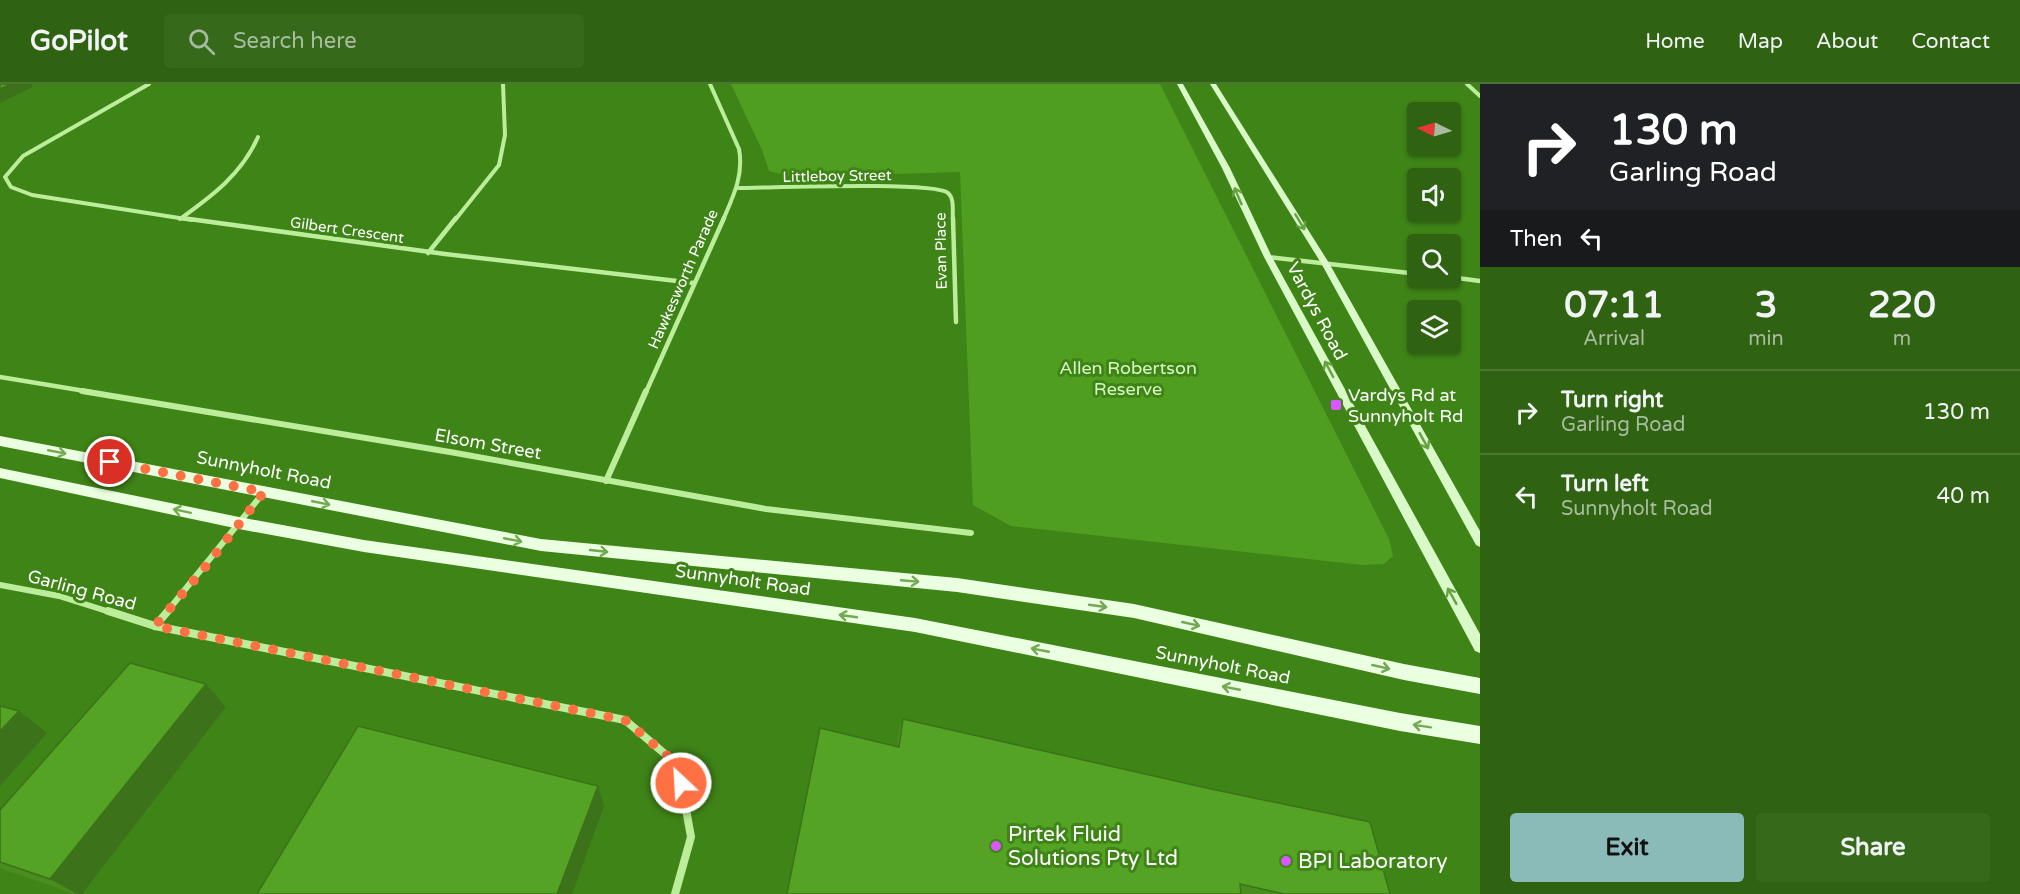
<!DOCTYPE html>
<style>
:root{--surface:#2f6311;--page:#37691a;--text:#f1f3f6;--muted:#a7bc9f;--line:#4a7731;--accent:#8bbbb9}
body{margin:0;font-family:"Varela Round",sans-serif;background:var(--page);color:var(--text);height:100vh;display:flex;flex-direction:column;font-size:22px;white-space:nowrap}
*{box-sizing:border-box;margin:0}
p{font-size:20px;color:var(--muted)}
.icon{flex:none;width:33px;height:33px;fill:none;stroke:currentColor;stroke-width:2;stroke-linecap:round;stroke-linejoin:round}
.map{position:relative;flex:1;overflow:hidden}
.sheet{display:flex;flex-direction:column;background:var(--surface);width:540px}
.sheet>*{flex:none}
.top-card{background:#202124;color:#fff;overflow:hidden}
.needle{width:39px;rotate:275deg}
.tools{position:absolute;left:1407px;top:18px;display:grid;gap:12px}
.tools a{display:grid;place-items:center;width:54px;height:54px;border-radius:6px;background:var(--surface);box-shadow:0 2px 4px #0004;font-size:30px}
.pin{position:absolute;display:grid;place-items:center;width:51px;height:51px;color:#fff;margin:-26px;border:3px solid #fff;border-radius:50%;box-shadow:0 2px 6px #0007}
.me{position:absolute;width:66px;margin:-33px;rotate:335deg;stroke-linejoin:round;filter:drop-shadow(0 0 4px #0008)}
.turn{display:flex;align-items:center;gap:21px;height:126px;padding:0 30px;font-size:27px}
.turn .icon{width:78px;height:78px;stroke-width:2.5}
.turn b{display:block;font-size:42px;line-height:51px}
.then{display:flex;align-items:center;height:57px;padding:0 30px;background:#0003;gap:12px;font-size:22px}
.eta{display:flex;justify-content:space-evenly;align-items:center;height:102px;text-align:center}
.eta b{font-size:36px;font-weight:700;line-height:42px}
.action{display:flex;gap:12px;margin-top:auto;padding:12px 30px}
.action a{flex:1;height:69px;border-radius:6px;background:var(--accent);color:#111;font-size:24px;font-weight:700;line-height:69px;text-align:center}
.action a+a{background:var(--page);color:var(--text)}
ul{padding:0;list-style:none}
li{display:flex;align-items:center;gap:18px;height:84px;padding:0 30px;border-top:2px solid var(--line)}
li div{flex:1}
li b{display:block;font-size:22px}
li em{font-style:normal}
header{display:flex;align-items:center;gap:36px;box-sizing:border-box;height:84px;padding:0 30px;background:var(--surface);border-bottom:2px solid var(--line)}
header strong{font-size:28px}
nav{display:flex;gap:33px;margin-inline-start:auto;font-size:21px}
.search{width:420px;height:54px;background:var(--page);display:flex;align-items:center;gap:15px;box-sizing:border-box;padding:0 21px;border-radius:6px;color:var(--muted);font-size:22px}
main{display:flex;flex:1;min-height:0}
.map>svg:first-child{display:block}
.green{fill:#509e1f}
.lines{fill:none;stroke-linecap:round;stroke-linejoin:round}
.street-far3{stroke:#bbed9b;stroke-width:4}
.street-far2{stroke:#bbed9b;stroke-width:4.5}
.street-far1{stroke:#bbed9b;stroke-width:6}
.street{stroke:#bbed9b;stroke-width:8}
.secondary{fill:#daf9c8;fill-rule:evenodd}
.primary{fill:#ebffe1;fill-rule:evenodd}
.wall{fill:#498c20}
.shaded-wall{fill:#3c721a}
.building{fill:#55a325;stroke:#3c721a;stroke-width:1.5}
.oneway{stroke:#66a143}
.oneway2{stroke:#73a954}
.route{stroke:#ff7043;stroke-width:10;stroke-dasharray:0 18}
.poi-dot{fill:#da57ff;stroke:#3f8417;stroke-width:2}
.labels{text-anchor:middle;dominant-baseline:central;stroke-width:6;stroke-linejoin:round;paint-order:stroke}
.far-street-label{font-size:15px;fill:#fff;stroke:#3f8417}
.street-label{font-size:18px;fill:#fff;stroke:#3f8417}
.park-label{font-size:18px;fill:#d7fac1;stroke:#3f8417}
.poi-label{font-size:18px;fill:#fff;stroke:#3f8417;text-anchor:start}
.near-poi-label{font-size:21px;fill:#fff;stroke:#3f8417;text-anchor:start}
</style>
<header>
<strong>GoPilot</strong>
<div class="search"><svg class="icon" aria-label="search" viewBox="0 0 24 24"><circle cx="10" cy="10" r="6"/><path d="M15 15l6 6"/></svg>Search here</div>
<nav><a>Home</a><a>Map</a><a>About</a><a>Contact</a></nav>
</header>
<main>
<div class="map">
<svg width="1480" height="810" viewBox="0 0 1480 810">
<rect width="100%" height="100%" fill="#3f8417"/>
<!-- green -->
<path class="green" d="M731 0H1160L1389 455 1393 472 1384 480 1362 481 1011 442 973 421 960 88 793 93 769 87 762 66Z"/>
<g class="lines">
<!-- street-far3 -->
<g class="street-far3">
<path d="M149 0 23 72 5 93 11 103 32 111 192 136"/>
<path d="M710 0 739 65C744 91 733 113 723 136"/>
<path d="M1467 0 1480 12"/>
<path d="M737 104C767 104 934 97 948 109 955 115 952 128 953 136"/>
<path d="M180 135C212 112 242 90 258 53"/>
<path d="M455 136 499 81 505 51 503 0"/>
</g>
<!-- street-far2 -->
<g class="street-far2">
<path d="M182 134 445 170 694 199"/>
<path d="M953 134 956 238"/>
<path d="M428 169 456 134"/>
<path d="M1268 173 1418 190"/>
<path d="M1450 193 1480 197"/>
<path d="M0 293 91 308"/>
<path d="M646 308 724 134"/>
</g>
<!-- street-far1 -->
<g class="street-far1">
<path d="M82 307 450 368 766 425 971 449"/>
<path d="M606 397 646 307"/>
<path d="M0 501 59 512 113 529"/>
<path d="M166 529 264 408"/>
</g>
<!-- street -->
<g class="street">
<path d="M108 527 155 542 625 636 678 681 691 753 675 810"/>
<path d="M155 542 168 527"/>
</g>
<!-- secondary -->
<g class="secondary">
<path d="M1177 0H1183L1230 84 1272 173 1480 550V569L1475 567 1264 173 1222 84Z"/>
<path d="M1210 0H1216L1329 179 1480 447V463L1476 461 1321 179Z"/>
</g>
<!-- primary -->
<g class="primary">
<path d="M0 352 541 455 957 494 1134 520 1404 580 1480 594V610L1404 596 1134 534 957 508 541 467 0 362Z"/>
<path d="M0 384 239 433 364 456 915 534 1400 629 1480 642V660L1400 647 915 548 364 468 239 445 0 394Z"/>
</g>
</g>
<!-- wall -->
<g class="wall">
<path d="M206 600 226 623 82 810H74L0 784V726Z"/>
<path d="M903 635 1390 810H787L897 662 899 646Z"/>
</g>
<!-- shaded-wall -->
<g class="shaded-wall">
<path d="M10 0H31L33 3 0 19V5Z"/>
<path d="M206 600 226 623 82 810H77L50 795Z"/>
<path d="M19 627 47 649 0 702V647Z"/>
<path d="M598 702 604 722 572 810H557Z"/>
</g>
<!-- building -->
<g class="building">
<path d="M0 0H10L0 5Z"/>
<path d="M130 579 206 600 50 795 0 778V726Z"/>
<path d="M0 622 19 627 0 647Z"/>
<path d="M903 635 1211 705 1370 738 1390 810H1284L1240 800 1241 810H787L820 644 899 663Z"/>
<path d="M358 642 598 702 557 810H257Z"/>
</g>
<!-- one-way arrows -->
<defs><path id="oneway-shaft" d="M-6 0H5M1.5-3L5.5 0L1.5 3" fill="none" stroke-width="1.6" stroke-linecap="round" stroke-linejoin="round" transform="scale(1.5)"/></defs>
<g class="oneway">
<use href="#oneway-shaft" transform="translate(1238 112) rotate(-113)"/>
<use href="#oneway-shaft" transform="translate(1300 138) rotate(59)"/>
<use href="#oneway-shaft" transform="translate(1329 285) rotate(-118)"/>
<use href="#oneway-shaft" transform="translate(1424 357) rotate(61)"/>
<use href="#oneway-shaft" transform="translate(1452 512) rotate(-119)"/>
</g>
<g class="oneway2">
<use href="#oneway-shaft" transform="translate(57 368) rotate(11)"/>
<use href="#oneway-shaft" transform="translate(321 419) rotate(11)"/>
<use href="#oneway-shaft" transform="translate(182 427) rotate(-168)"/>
<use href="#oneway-shaft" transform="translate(513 456) rotate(11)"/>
<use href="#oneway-shaft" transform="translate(599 467) rotate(6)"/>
<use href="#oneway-shaft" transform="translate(910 497) rotate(5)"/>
<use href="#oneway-shaft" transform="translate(1098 522) rotate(8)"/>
<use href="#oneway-shaft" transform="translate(848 532) rotate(-172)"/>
<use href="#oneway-shaft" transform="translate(1191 540) rotate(13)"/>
<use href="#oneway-shaft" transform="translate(1040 566) rotate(-169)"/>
<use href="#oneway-shaft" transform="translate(1381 583) rotate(13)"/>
<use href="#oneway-shaft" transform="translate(1231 604) rotate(-169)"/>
<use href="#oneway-shaft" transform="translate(1422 642) rotate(-171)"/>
</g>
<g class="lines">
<!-- route -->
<path class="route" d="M110 378 264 408 207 481 155 542 625 636 678 681 681 699"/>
</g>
<!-- markers -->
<g class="poi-dot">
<rect x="1330" y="315" width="12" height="12" rx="3"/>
<circle cx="996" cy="762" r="6"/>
<circle cx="1286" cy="777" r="6"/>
</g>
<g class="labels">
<!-- far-street labels -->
<g class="far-street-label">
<text transform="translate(837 92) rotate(-1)">Littleboy Street</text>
<text transform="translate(347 146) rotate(8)">Gilbert Crescent</text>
<text transform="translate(941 167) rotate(-91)">Evan Place</text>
<text transform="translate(683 195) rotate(-66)">Hawkesworth Parade</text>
</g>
<!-- street labels -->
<g class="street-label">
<text transform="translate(1317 227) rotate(62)">Vardys Road</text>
<text transform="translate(488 360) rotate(10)">Elsom Street</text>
<text transform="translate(264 386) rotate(11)">Sunnyholt Road</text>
<text transform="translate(743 496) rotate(8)">Sunnyholt Road</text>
<text transform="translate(82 506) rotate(15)">Garling Road</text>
<text transform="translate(1223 581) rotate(11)">Sunnyholt Road</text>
</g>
<!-- park labels -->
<g class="park-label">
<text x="1128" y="284">Allen Robertson<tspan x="1128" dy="21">Reserve</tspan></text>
</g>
<!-- poi labels -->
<g class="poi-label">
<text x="1348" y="311">Vardys Rd at<tspan x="1348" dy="21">Sunnyholt Rd</tspan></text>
</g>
<!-- near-poi labels -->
<g class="near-poi-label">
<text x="1008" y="750">Pirtek Fluid<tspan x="1008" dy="24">Solutions Pty Ltd</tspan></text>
<text x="1298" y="777">BPI Laboratory</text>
</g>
</g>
</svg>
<div class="tools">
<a><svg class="needle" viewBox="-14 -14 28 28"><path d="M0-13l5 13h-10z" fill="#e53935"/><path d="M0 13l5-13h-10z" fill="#a7bc9f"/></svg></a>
<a><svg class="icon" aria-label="sound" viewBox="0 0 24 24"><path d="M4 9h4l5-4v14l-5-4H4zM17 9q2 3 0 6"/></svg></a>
<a><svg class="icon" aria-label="search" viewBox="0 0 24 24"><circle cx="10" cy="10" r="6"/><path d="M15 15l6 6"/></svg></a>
<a><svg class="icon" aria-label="layers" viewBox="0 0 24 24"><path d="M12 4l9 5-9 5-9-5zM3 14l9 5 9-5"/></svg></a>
</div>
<div class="pin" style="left:110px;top:378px;background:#d93025"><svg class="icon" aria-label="arrive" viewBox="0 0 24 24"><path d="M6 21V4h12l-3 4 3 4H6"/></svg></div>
<svg class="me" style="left:681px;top:699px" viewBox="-20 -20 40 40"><circle r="17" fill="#ff7043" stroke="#fff" stroke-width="3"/><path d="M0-11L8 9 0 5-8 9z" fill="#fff"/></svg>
</div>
<section class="sheet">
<div class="top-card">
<div class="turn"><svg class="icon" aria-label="right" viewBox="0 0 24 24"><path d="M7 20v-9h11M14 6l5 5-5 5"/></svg><div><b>130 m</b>Garling Road</div></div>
<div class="then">Then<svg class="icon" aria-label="left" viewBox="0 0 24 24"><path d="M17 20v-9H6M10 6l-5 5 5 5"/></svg></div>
</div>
<div class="eta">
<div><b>07:11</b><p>Arrival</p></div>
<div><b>3</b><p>min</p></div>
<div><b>220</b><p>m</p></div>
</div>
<ul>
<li><svg class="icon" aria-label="right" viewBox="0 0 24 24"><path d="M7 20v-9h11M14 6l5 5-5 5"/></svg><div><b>Turn right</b><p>Garling Road</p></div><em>130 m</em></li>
<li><svg class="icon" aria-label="left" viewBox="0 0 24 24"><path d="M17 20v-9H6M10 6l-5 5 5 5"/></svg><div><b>Turn left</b><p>Sunnyholt Road</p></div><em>40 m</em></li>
</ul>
<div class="action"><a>Exit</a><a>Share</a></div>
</section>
</main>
